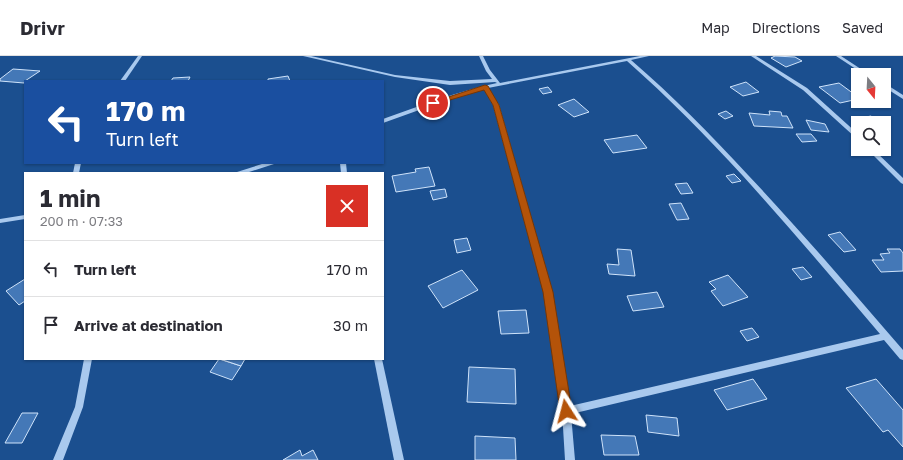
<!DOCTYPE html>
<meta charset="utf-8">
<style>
:root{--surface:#fff;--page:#f2f2f3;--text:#2b2b33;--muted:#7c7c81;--line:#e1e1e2}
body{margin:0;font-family:"Golos Text",sans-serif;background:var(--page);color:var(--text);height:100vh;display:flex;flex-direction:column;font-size:15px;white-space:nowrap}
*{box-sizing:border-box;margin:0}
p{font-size:13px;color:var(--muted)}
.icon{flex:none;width:22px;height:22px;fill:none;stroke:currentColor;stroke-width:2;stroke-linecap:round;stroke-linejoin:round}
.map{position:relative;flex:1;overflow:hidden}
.details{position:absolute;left:24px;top:116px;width:360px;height:188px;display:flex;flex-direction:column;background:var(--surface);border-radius:0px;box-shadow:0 1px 3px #0004}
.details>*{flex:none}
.hud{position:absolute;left:24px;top:24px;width:360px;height:84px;border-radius:0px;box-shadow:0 1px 3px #0004;background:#1a4fa0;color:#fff;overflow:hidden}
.needle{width:26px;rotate:162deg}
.fabs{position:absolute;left:851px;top:12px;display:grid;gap:8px}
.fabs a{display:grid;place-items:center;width:40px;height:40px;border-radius:0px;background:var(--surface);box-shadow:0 1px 3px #0004;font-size:20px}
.pin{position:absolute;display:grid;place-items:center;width:34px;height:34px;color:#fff;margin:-17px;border:2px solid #fff;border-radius:50%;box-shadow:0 1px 4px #0007}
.me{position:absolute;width:44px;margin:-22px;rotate:351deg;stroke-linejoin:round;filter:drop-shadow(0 0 3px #0008)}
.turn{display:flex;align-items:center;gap:14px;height:84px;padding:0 16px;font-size:18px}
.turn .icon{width:52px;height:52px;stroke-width:2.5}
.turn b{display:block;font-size:28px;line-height:34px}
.round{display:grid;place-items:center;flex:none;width:42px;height:42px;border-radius:0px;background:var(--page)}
.headline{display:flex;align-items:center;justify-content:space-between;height:68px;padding:0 16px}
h1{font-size:24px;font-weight:700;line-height:30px}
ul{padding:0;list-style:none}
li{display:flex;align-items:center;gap:12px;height:56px;padding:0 16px;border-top:1px solid var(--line)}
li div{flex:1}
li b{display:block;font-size:15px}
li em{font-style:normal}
header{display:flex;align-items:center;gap:24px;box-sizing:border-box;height:56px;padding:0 20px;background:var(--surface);border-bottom:1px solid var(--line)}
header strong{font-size:19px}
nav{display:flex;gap:22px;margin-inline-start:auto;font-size:14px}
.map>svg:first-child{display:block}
.building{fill:#4478b7;stroke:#cfe3fa}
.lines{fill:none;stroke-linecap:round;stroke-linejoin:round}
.minor{fill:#a9c9ee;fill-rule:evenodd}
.route{fill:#b45309;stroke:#753606}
</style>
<header>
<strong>Drivr</strong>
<nav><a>Map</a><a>Directions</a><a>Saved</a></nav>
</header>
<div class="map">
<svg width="903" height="404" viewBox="0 0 903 404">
<rect width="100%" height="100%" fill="#1b4f8f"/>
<!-- building -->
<g class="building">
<path d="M775 0 795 1 802 5 786 11 771 2Z"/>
<path d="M13 13 40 15 25 25 24 27 0 25V23Z"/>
<path d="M288 20 290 25H268V23Z"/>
<path d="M190 21 188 25H171L173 22Z"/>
<path d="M746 26 759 36 743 40 730 31Z"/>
<path d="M839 27 858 41V43L840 47 819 31Z"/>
<path d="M548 31 552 36 543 38 539 33Z"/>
<path d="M574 43 589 56 574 61 558 49Z"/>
<path d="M726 55 733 60 725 63 718 58Z"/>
<path d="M769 55 781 56 782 60H787L793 72 754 70 749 57 770 59Z"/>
<path d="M871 60 879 67H860L855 63Z"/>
<path d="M806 64 825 68 829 76 811 74Z"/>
<path d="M796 78H811L817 85 802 86Z"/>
<path d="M637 79 647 92 613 97 604 84Z"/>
<path d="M429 111 435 130 396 136 392 120 416 116 415 113Z"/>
<path d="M734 118 741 125 732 127 726 120Z"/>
<path d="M687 127 693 137 681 138 675 128Z"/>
<path d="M445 133 447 141 433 144 430 135Z"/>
<path d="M681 147 689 163 677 164 669 148Z"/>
<path d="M840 176 856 194 844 196 828 179Z"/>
<path d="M467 182 471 194 457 197 454 184Z"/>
<path d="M617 193 631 194 635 220 609 218 607 208 619 209Z"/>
<path d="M887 193H900L903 197V215L881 216 872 204H884L880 198 890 197Z"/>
<path d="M803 211 812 221 801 224 792 213Z"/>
<path d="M462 214 478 234 443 252 428 230Z"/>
<path d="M728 219 748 241 723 250 711 235 716 233 709 226Z"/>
<path d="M25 223V245L19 249 6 235Z"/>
<path d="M657 236 664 251 633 255 627 240Z"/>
<path d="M526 254 529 277 501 278 498 255Z"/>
<path d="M752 272 759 281 747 285 740 275Z"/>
<path d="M219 303 241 310 232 324 210 316Z"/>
<path d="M220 303H245L241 310Z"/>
<path d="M469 311 515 313 516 348 467 346Z"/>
<path d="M753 323 767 343 727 354 714 334Z"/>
<path d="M876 323 903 354V391L888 374 883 376 846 332Z"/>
<path d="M22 357H38L22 387H5Z"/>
<path d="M646 359 677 362 679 380 648 376Z"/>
<path d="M601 379 635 380 639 399H604Z"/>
<path d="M475 380 515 382 516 404H475Z"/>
<path d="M300 394 302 400 313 394 318 404H283Z"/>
</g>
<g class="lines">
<!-- minor -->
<g class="minor">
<path d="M138 0H142L125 25H120Z"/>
<path d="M303 0H311L395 19 450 25 492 23 486 15 479 0H483L490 14 500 27 640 0H649L631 4C673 40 711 79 748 119 802 176 852 235 903 294V304L900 303 884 284 571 358 575 404H565L562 355 544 236 493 49 484 33 447 44 383 67V63C420 50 458 35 497 27L495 26 450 29 395 21ZM627 5C668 41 706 80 743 120 790 172 835 225 880 278L570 350 552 236 499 49 488 32Z"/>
<path d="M751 0H756L807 32 858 78V83L856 82 803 34Z"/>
<path d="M836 0H841L870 19H865Z"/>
<path d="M884 27 903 39V43L884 31Z"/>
<path d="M867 93H873L903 122V128L901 127Z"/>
<path d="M75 107H81L79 117H73Z"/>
<path d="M265 107H275L274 108 246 117H236L237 116Z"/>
<path d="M340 107H346L347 117H341Z"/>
<path d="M25 159V163L0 167V163Z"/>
<path d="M84 303H92L83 351 63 404H53L75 351Z"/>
<path d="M374 303H382L404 404H394Z"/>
</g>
</g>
<!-- route -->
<path class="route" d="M485 29 488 30 499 49 553 236 572 355 570 359 566 360 562 359 560 355 543 236 493 49 484 34 433 49 430 47Z"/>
</svg>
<div class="fabs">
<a><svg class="needle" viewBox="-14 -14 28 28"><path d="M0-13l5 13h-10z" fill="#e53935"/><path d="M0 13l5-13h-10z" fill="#7c7c81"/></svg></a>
<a><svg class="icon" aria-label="search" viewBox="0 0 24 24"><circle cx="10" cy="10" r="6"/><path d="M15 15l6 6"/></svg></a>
</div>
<div class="pin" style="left:433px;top:47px;background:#d93025"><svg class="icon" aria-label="arrive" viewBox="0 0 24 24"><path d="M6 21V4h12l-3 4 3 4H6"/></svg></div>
<svg class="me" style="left:566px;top:355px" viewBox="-20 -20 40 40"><path d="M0-17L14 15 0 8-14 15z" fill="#b45309" stroke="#fff" stroke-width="4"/></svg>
<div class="hud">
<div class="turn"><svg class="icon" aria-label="left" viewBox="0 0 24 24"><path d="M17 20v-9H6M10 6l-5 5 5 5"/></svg><div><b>170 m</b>Turn left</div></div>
</div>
<section class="details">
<div class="headline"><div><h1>1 min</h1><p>200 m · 07:33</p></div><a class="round" style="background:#d93025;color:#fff"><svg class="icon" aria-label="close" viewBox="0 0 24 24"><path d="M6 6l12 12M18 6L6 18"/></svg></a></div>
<ul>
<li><svg class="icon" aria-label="left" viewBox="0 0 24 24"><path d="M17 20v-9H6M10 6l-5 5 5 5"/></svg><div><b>Turn left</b></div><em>170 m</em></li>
<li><svg class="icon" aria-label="arrive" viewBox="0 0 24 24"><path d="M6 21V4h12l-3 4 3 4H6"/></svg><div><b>Arrive at destination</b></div><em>30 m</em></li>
</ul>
</section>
</div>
